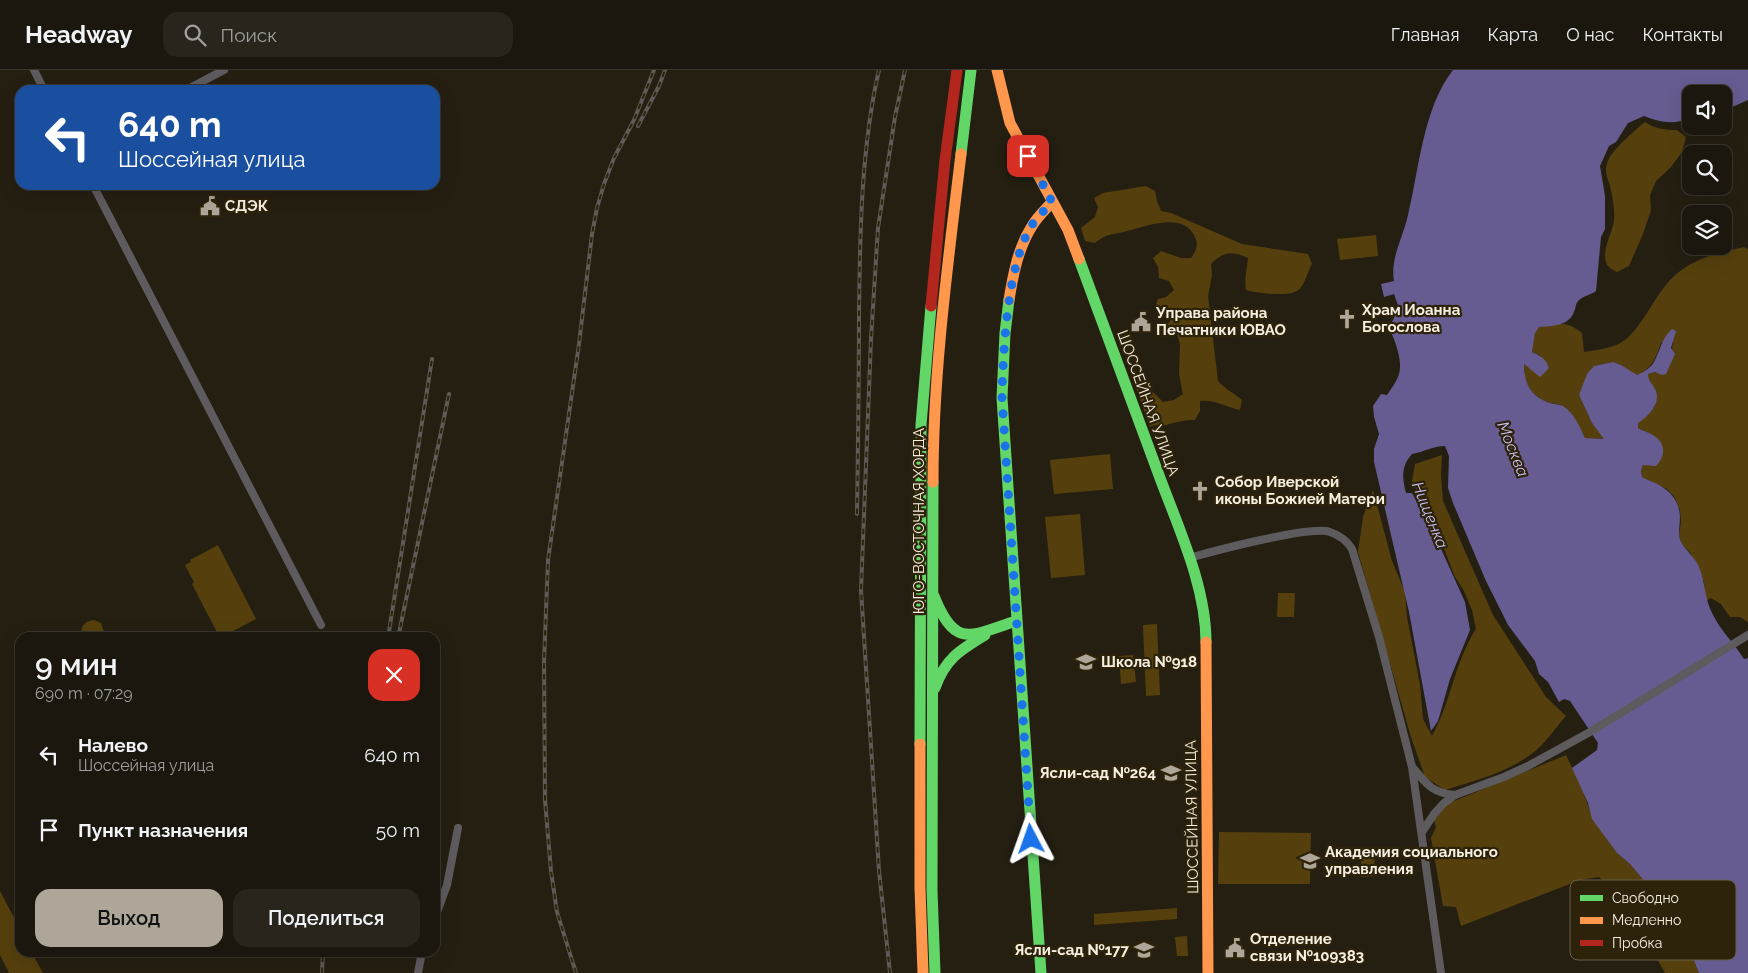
<!DOCTYPE html>
<html lang="ru">
<meta charset="utf-8">
<style>
:root{--surface:#1c170e;--page:#29241c;--text:#f1f3f6;--muted:#a09f9e;--line:#3a362e;--accent:#ada699}
body{margin:0;font-family:Raleway,sans-serif;background:var(--page);color:var(--text);height:100vh;display:flex;flex-direction:column;font-size:19px;white-space:nowrap}
*{box-sizing:border-box;margin:0}
p{font-size:16px;color:var(--muted)}
.icon{flex:none;width:28px;height:28px;fill:none;stroke:currentColor;stroke-width:2;stroke-linecap:round;stroke-linejoin:round}
.map{position:relative;flex:1;overflow:hidden}
.sheet{position:absolute;left:15px;top:562px;width:425px;height:325px;display:flex;flex-direction:column;background:var(--surface);border-radius:15px;box-shadow:0 5px 20px #0002,0 0 0 1px var(--line)}
.sheet>*{flex:none}
.top-card{position:absolute;left:15px;top:15px;width:425px;height:105px;border-radius:15px;box-shadow:0 5px 20px #0002,0 0 0 1px var(--line);background:#1a4fa0;color:#fff;overflow:hidden}
.controls{position:absolute;left:1682px;top:15px;display:grid;gap:10px}
.controls a{display:grid;place-items:center;width:50px;height:50px;border-radius:10px;background:var(--surface);box-shadow:0 5px 20px #0002,0 0 0 1px var(--line);font-size:25px}
.pin{position:absolute;display:grid;place-items:center;width:42px;height:42px;color:#fff;margin:-21px;border-radius:10px;box-shadow:0 2px 8px #0006}
.me{position:absolute;width:55px;margin:-28px;rotate:356deg;stroke-linejoin:round;filter:drop-shadow(0 0 4px #0008)}
.turn{display:flex;align-items:center;gap:18px;height:105px;padding:0 20px;font-size:22px}
.turn .icon{width:65px;height:65px;stroke-width:2.5}
.turn b{display:block;font-size:35px;line-height:42px}
.round{display:grid;place-items:center;flex:none;width:52px;height:52px;border-radius:15px;background:var(--page)}
.summary{display:flex;align-items:center;justify-content:space-between;height:85px;padding:0 20px}
h1{font-size:30px;font-weight:600;line-height:38px}
.button{display:flex;gap:10px;margin-top:auto;padding:10px 20px}
.button a{flex:1;height:58px;border-radius:15px;background:var(--accent);color:#111;font-size:20px;font-weight:600;line-height:58px;text-align:center}
.button a+a{background:var(--page);color:var(--text)}
ul{padding:0;list-style:none}
li{display:flex;align-items:center;gap:15px;height:75px;padding:0 20px}
li div{flex:1}
li b{display:block;font-size:19px}
li em{font-style:normal}
header{display:flex;align-items:center;gap:30px;box-sizing:border-box;height:70px;padding:0 25px;background:var(--surface);border-bottom:1px solid var(--line)}
header strong{font-size:24px}
nav{display:flex;gap:28px;margin-inline-start:auto;font-size:18px}
.search{width:350px;height:45px;background:var(--page);display:flex;align-items:center;gap:12px;box-sizing:border-box;padding:0 18px;border-radius:15px;color:var(--muted);font-size:19px}
.map>svg:first-child{display:block}
.green{fill:#55400d}
.water{fill:#675c91}
.lines{fill:none;stroke-linecap:round;stroke-linejoin:round}
.street{stroke:#5e5b5e;stroke-width:8}
.fast{stroke:#63d668;stroke-width:11}
.slow{stroke:#ff974d;stroke-width:11}
.jam{stroke:#b3261e;stroke-width:11}
.rail-casing{stroke:#5e5a56;stroke-width:4}
.rail{stroke:#2d220a;stroke-width:2;stroke-dasharray:5.5;stroke-linecap:butt}
.route{stroke:#1a73e8;stroke-width:9;stroke-dasharray:0 16.2}
.labels{text-anchor:middle;dominant-baseline:central;stroke-width:4.5;stroke-linejoin:round;paint-order:stroke}
.poi-label{font-size:15px;font-weight:bold;fill:#f6efe1;stroke:#2d220a;text-anchor:start}
.street-label{font-size:15px;fill:#f6efe1;stroke:#2d220a}
.water-label{font-size:16px;font-style:italic;fill:#c4bdf1;stroke:#2d220a}
.key{fill:#2d220a;stroke:#69604a;stroke-width:1}
.key-label{font-size:14px;fill:#f6efe1}
</style>
<header>
<strong>Headway</strong>
<div class="search"><svg class="icon" aria-label="search" viewBox="0 0 24 24"><circle cx="10" cy="10" r="6"/><path d="M15 15l6 6"/></svg>Поиск</div>
<nav><a>Главная</a><a>Карта</a><a>О нас</a><a>Контакты</a></nav>
</header>
<div class="map">
<svg width="1748" height="903" viewBox="0 0 1748 903">
<rect width="100%" height="100%" fill="#251f12"/>
<!-- green -->
<g class="green">
<path d="M1645 52C1655 59 1665 60 1677 60L1686 67 1682 82 1671 97 1656 111 1650 125 1651 140 1643 164 1629 196 1617 202C1613 200 1607 197 1606 192 1602 179 1612 164 1614 151 1615 142 1613 129 1611 120 1609 110 1603 102 1608 91 1611 81 1636 59 1645 52Z"/>
<path d="M1146 116 1155 121 1157 131 1161 141 1171 143 1242 174 1308 184 1312 194C1307 202 1305 216 1297 221 1287 227 1256 223 1246 220 1244 208 1247 200 1248 188 1233 181 1223 181 1211 194L1212 205 1208 226 1218 311C1225 319 1234 323 1242 330L1240 340C1227 337 1213 329 1200 331V341L1195 350C1184 350 1176 352 1166 355 1160 356 1156 354 1150 357L1135 315 1139 313 1148 317 1163 332 1174 330 1183 324 1179 304 1180 274 1177 264 1167 256 1171 249 1169 239 1166 236 1158 237 1156 234 1158 229 1166 227 1174 220 1169 211 1159 208 1158 197 1153 188 1161 181 1181 188H1191C1196 181 1199 175 1195 167 1184 141 1147 156 1127 161 1113 165 1107 163 1095 173L1085 171 1081 158 1095 147 1098 137 1094 128 1103 123Z"/>
<path d="M1376 165 1378 186 1340 190 1337 169Z"/>
<path d="M1744 177 1748 179V552L1740 547H1730L1721 534 1711 528 1706 531 1704 512 1691 484 1681 473 1679 464 1681 452 1680 440 1675 428 1667 419 1642 407 1641 401 1653 365 1638 358V352L1642 350 1655 336V319L1648 309V304L1656 302 1666 303 1671 291 1673 271 1661 273C1655 290 1653 296 1637 306L1621 295 1613 292 1594 296 1579 325 1592 353 1605 369 1585 368C1580 357 1573 344 1562 336 1558 333 1552 334 1547 332 1529 324 1524 312 1524 294L1532 300 1541 286 1532 282 1535 262 1539 257C1560 255 1564 249 1582 263L1584 282C1596 280 1615 278 1625 270 1648 251 1657 216 1683 199 1702 186 1723 182 1744 177Z"/>
<path d="M1110 384 1113 419 1054 424 1050 390Z"/>
<path d="M1442 385 1441 405 1443 431 1493 545 1546 627 1566 646C1554 659 1545 675 1530 685 1505 703 1474 711 1445 720L1425 707 1411 667 1358 482 1363 447 1373 420 1392 491 1405 522 1407 547 1420 615 1423 649 1432 666C1451 632 1455 591 1476 559L1472 540 1464 521 1455 507 1441 471 1412 411 1415 394Z"/>
<path d="M1080 444 1085 505 1051 508 1045 447Z"/>
<path d="M218 475 256 549 220 568 192 514 194 512 185 495 191 492 190 490Z"/>
<path d="M1278 523H1295L1294 547H1277Z"/>
<path d="M94 550 101 553 104 562 99 567H82C79 558 84 551 94 550Z"/>
<path d="M1157 554 1160 625 1146 626 1143 555Z"/>
<path d="M1133 585 1136 612 1121 614 1119 586Z"/>
<path d="M1566 685 1581 716 1593 749 1617 783 1630 794 1660 830 1668 845 1687 873 1699 903H1665L1636 852 1627 830 1599 807 1580 810 1461 856 1456 837 1443 836 1431 768 1436 757 1434 750 1447 734Z"/>
<path d="M1219 762 1311 763 1310 814H1218Z"/>
<path d="M1374 779 1375 806 1361 807V780Z"/>
<path d="M0 821 20 859V882L32 883 43 903H9L0 885Z"/>
<path d="M1177 838V849L1094 855V844Z"/>
<path d="M1187 866 1188 886H1177L1175 867Z"/>
</g>
<!-- water -->
<path class="water" d="M1453 0H1748V30L1730 38 1724 39V24H1691V49C1672 54 1662 53 1644 46L1628 53 1616 72 1609 76 1600 96 1605 126V159L1601 167 1596 221C1591 225 1583 226 1579 230 1575 234 1576 238 1574 242 1569 256 1552 256 1539 257L1535 263 1532 282C1541 286 1546 289 1549 298L1540 307 1524 294C1524 312 1530 325 1547 332 1552 334 1558 334 1563 336 1574 343 1580 357 1585 368L1604 369 1592 353 1579 325 1587 304 1594 296 1613 292 1621 295 1637 305C1644 302 1652 297 1655 290 1661 278 1662 268 1672 259L1676 261 1671 278 1675 284 1666 304 1662 305 1655 302 1648 304C1648 311 1652 313 1655 319 1662 332 1649 346 1638 353V358C1643 361 1648 362 1653 365 1666 373 1666 386 1656 396L1643 395 1641 401 1642 407C1654 413 1666 416 1674 428 1686 446 1675 459 1681 472 1686 481 1695 487 1699 497 1706 514 1704 528 1713 545 1721 561 1734 573 1744 589L1748 588V903H1699L1687 873 1668 845 1660 830 1630 794 1617 783 1592 749 1588 733 1572 698 1597 680 1598 673 1570 631 1564 629 1559 632 1548 612 1539 604 1535 591 1508 555 1486 511 1453 433 1448 418 1449 386 1445 376C1433 376 1424 382 1412 384 1401 396 1402 408 1406 423H1412L1433 461 1465 532 1470 560 1450 609 1438 651 1431 661 1409 542 1374 392V379L1379 364 1374 347 1373 336 1381 324 1387 325C1391 319 1397 311 1399 304 1403 291 1395 270 1389 258L1399 238 1394 224 1384 227 1381 214 1394 211C1390 188 1403 168 1408 145 1419 100 1423 38 1453 0Z"/>
<g class="lines">
<!-- street -->
<g class="street">
<path d="M34 0 44 20"/>
<path d="M186 20 224 0"/>
<path d="M93 115 321 555"/>
<path d="M1189 488C1214 481 1311 455 1330 462 1339 465 1347 471 1352 479L1379 567 1412 697 1441 903"/>
<path d="M1413 698C1427 715 1433 723 1455 725"/>
<path d="M1422 762 1434 744 1444 733 1455 725 1504 707 1528 696 1590 662 1748 565"/>
<path d="M435 848 447 815 458 758"/>
<path d="M418 903 422 882"/>
</g>
<!-- fast -->
<g class="fast">
<path d="M961 84 971 0"/>
<path d="M1079 189C1106 262 1133 335 1160 408 1179 459 1206 517 1206 572"/>
<path d="M1009 230 1005 263 1002 328 1041 903"/>
<path d="M933 412 932 820 935 903"/>
<path d="M934 526C955 579 970 566 1016 551"/>
<path d="M935 618C945 589 960 580 985 565"/>
<path d="M920 674 921 355 931 236"/>
</g>
<!-- slow -->
<g class="slow">
<path d="M997 0 1010 53 1068 160 1079 189"/>
<path d="M1009 230C1013 205 1018 178 1032 156 1037 147 1045 140 1052 132"/>
<path d="M933 412C933 302 948 193 961 84"/>
<path d="M1206 572 1208 903"/>
<path d="M920 674V818L923 903"/>
</g>
<!-- jam -->
<path class="jam" d="M931 236 945 90 957 0"/>
<defs>
<g id="rail">
<path d="M638 56 659 16 665 0"/>
<path d="M857 444C858 377 859 310 859 242 860 163 861 78 879 0"/>
<path d="M388 568 432 289"/>
<path d="M398 568 449 324"/>
<path d="M322 903 323 882"/>
<path d="M576 903 557 842 551 801 545 730 544 592 548 490 579 274 592 164 597 138 604 114 614 88 634 50 654 0"/>
<path d="M890 903 879 801 861 520 871 269 878 158 895 47 905 0"/>
</g>
</defs>
<!-- rail casing -->
<use href="#rail" class="rail-casing"/>
<!-- rail -->
<use href="#rail" class="rail"/>
</g>
<g class="lines">
<!-- route -->
<path class="route" d="M1028 86 1052 132C1046 139 1037 147 1032 155 1007 194 1003 282 1002 328L1031 769"/>
</g>
<!-- icons -->
<defs>
<symbol id="civic-bare" viewBox="-9 -9 18 18"><path d="M-.6-6.5H3V-4.5H.6V-3L4-1V1h2V6H-6V1h2V-1L-.6-3ZM-1.2 2.5V6h2.4V2.5Z" fill="#ada699" stroke="#2d220a" stroke-width="2.5" paint-order="stroke"/></symbol>
<symbol id="church-bare" viewBox="-9 -9 18 18"><path d="M-1.2-6h2.4v3.5h3.3v2.4h-3.3V6h-2.4V-.1h-3.3v-2.4h3.3Z" fill="#ada699" stroke="#2d220a" stroke-width="2.5" paint-order="stroke"/></symbol>
<symbol id="school-bare" viewBox="-9 -9 18 18"><path d="M0-5L7-2L0 1L-7-2ZM-4 1L0 2.5L4 1V4Q0 6-4 4Z" fill="#ada699" stroke="#2d220a" stroke-width="2.5" paint-order="stroke"/></symbol>
<symbol id="university-bare" viewBox="-9 -9 18 18"><path d="M0-5L7-2L0 1L-7-2ZM-4 1L0 2.5L4 1V4Q0 6-4 4Z" fill="#ada699" stroke="#2d220a" stroke-width="2.5" paint-order="stroke"/></symbol>
</defs>
<g fill-rule="evenodd">
<use href="#civic-bare" x="196" y="122" width="28" height="28"/>
<use href="#church-bare" x="1333" y="235" width="28" height="28"/>
<use href="#civic-bare" x="1127" y="238" width="28" height="28"/>
<use href="#church-bare" x="1186" y="407" width="28" height="28"/>
<use href="#school-bare" x="1072" y="578" width="28" height="28"/>
<use href="#school-bare" x="1157" y="689" width="28" height="28"/>
<use href="#university-bare" x="1296" y="777" width="28" height="28"/>
<use href="#civic-bare" x="1221" y="864" width="28" height="28"/>
<use href="#school-bare" x="1130" y="866" width="28" height="28"/>
</g>
<g class="labels">
<!-- poi labels -->
<g class="poi-label">
<text x="225" y="136">СДЭК</text>
<text x="1362" y="240">Храм Иоанна<tspan x="1362" dy="17">Богослова</tspan></text>
<text x="1156" y="243">Управа района<tspan x="1156" dy="17">Печатники ЮВАО</tspan></text>
<text x="1215" y="412">Собор Иверской<tspan x="1215" dy="17">иконы Божией Матери</tspan></text>
<text x="1101" y="592">Школа №918</text>
<text x="1156" y="703" text-anchor="end">Ясли-сад №264</text>
<text x="1325" y="782">Академия социального<tspan x="1325" dy="17">управления</tspan></text>
<text x="1250" y="869">Отделение<tspan x="1250" dy="17">связи №109383</tspan></text>
<text x="1129" y="880" text-anchor="end">Ясли-сад №177</text>
</g>
<!-- street labels -->
<g class="street-label">
<text transform="translate(1148 333) rotate(70)">ШОССЕЙНАЯ УЛИЦА</text>
<text transform="translate(919 451) rotate(-90)">ЮГО-ВОСТОЧНАЯ ХОРДА</text>
<text transform="translate(1192 747) rotate(-91)">ШОССЕЙНАЯ УЛИЦА</text>
</g>
<!-- water labels -->
<g class="water-label">
<text transform="translate(1513 379) rotate(68)">Москва</text>
<text transform="translate(1430 445) rotate(68)">Нищенка</text>
</g>
</g>
<!-- legend -->
<rect x="1570" y="810" width="166" height="80" rx="8" class="key"/>
<rect x="1580" y="825" width="23" height="6" fill="#63d668"/>
<rect x="1580" y="847" width="23" height="7" fill="#ff974d"/>
<rect x="1580" y="870" width="23" height="6" fill="#b3261e"/>
<g class="key-label">
<text x="1612" y="833">Свободно</text>
<text x="1612" y="855">Медленно</text>
<text x="1612" y="878">Пробка</text>
</g>
</svg>
<div class="controls">
<a><svg class="icon" aria-label="sound" viewBox="0 0 24 24"><path d="M4 9h4l5-4v14l-5-4H4zM17 9q2 3 0 6"/></svg></a>
<a><svg class="icon" aria-label="search" viewBox="0 0 24 24"><circle cx="10" cy="10" r="6"/><path d="M15 15l6 6"/></svg></a>
<a><svg class="icon" aria-label="layers" viewBox="0 0 24 24"><path d="M12 4l9 5-9 5-9-5zM3 14l9 5 9-5"/></svg></a>
</div>
<div class="pin" style="left:1028px;top:86px;background:#d93025"><svg class="icon" aria-label="arrive" viewBox="0 0 24 24"><path d="M6 21V4h12l-3 4 3 4H6"/></svg></div>
<svg class="me" style="left:1031px;top:769px" viewBox="-20 -20 40 40"><path d="M0-17L14 15 0 8-14 15z" fill="#1a73e8" stroke="#fff" stroke-width="4"/></svg>
<div class="top-card">
<div class="turn"><svg class="icon" aria-label="left" viewBox="0 0 24 24"><path d="M17 20v-9H6M10 6l-5 5 5 5"/></svg><div><b>640 m</b>Шоссейная улица</div></div>
</div>
<section class="sheet">
<div class="summary"><div><h1>9 мин</h1><p>690 m · 07:29</p></div><a class="round" style="background:#d93025;color:#fff"><svg class="icon" aria-label="close" viewBox="0 0 24 24"><path d="M6 6l12 12M18 6L6 18"/></svg></a></div>
<ul>
<li><svg class="icon" aria-label="left" viewBox="0 0 24 24"><path d="M17 20v-9H6M10 6l-5 5 5 5"/></svg><div><b>Налево</b><p>Шоссейная улица</p></div><em>640 m</em></li>
<li><svg class="icon" aria-label="arrive" viewBox="0 0 24 24"><path d="M6 21V4h12l-3 4 3 4H6"/></svg><div><b>Пункт назначения</b></div><em>50 m</em></li>
</ul>
<div class="button"><a>Выход</a><a>Поделиться</a></div>
</section>
</div>
